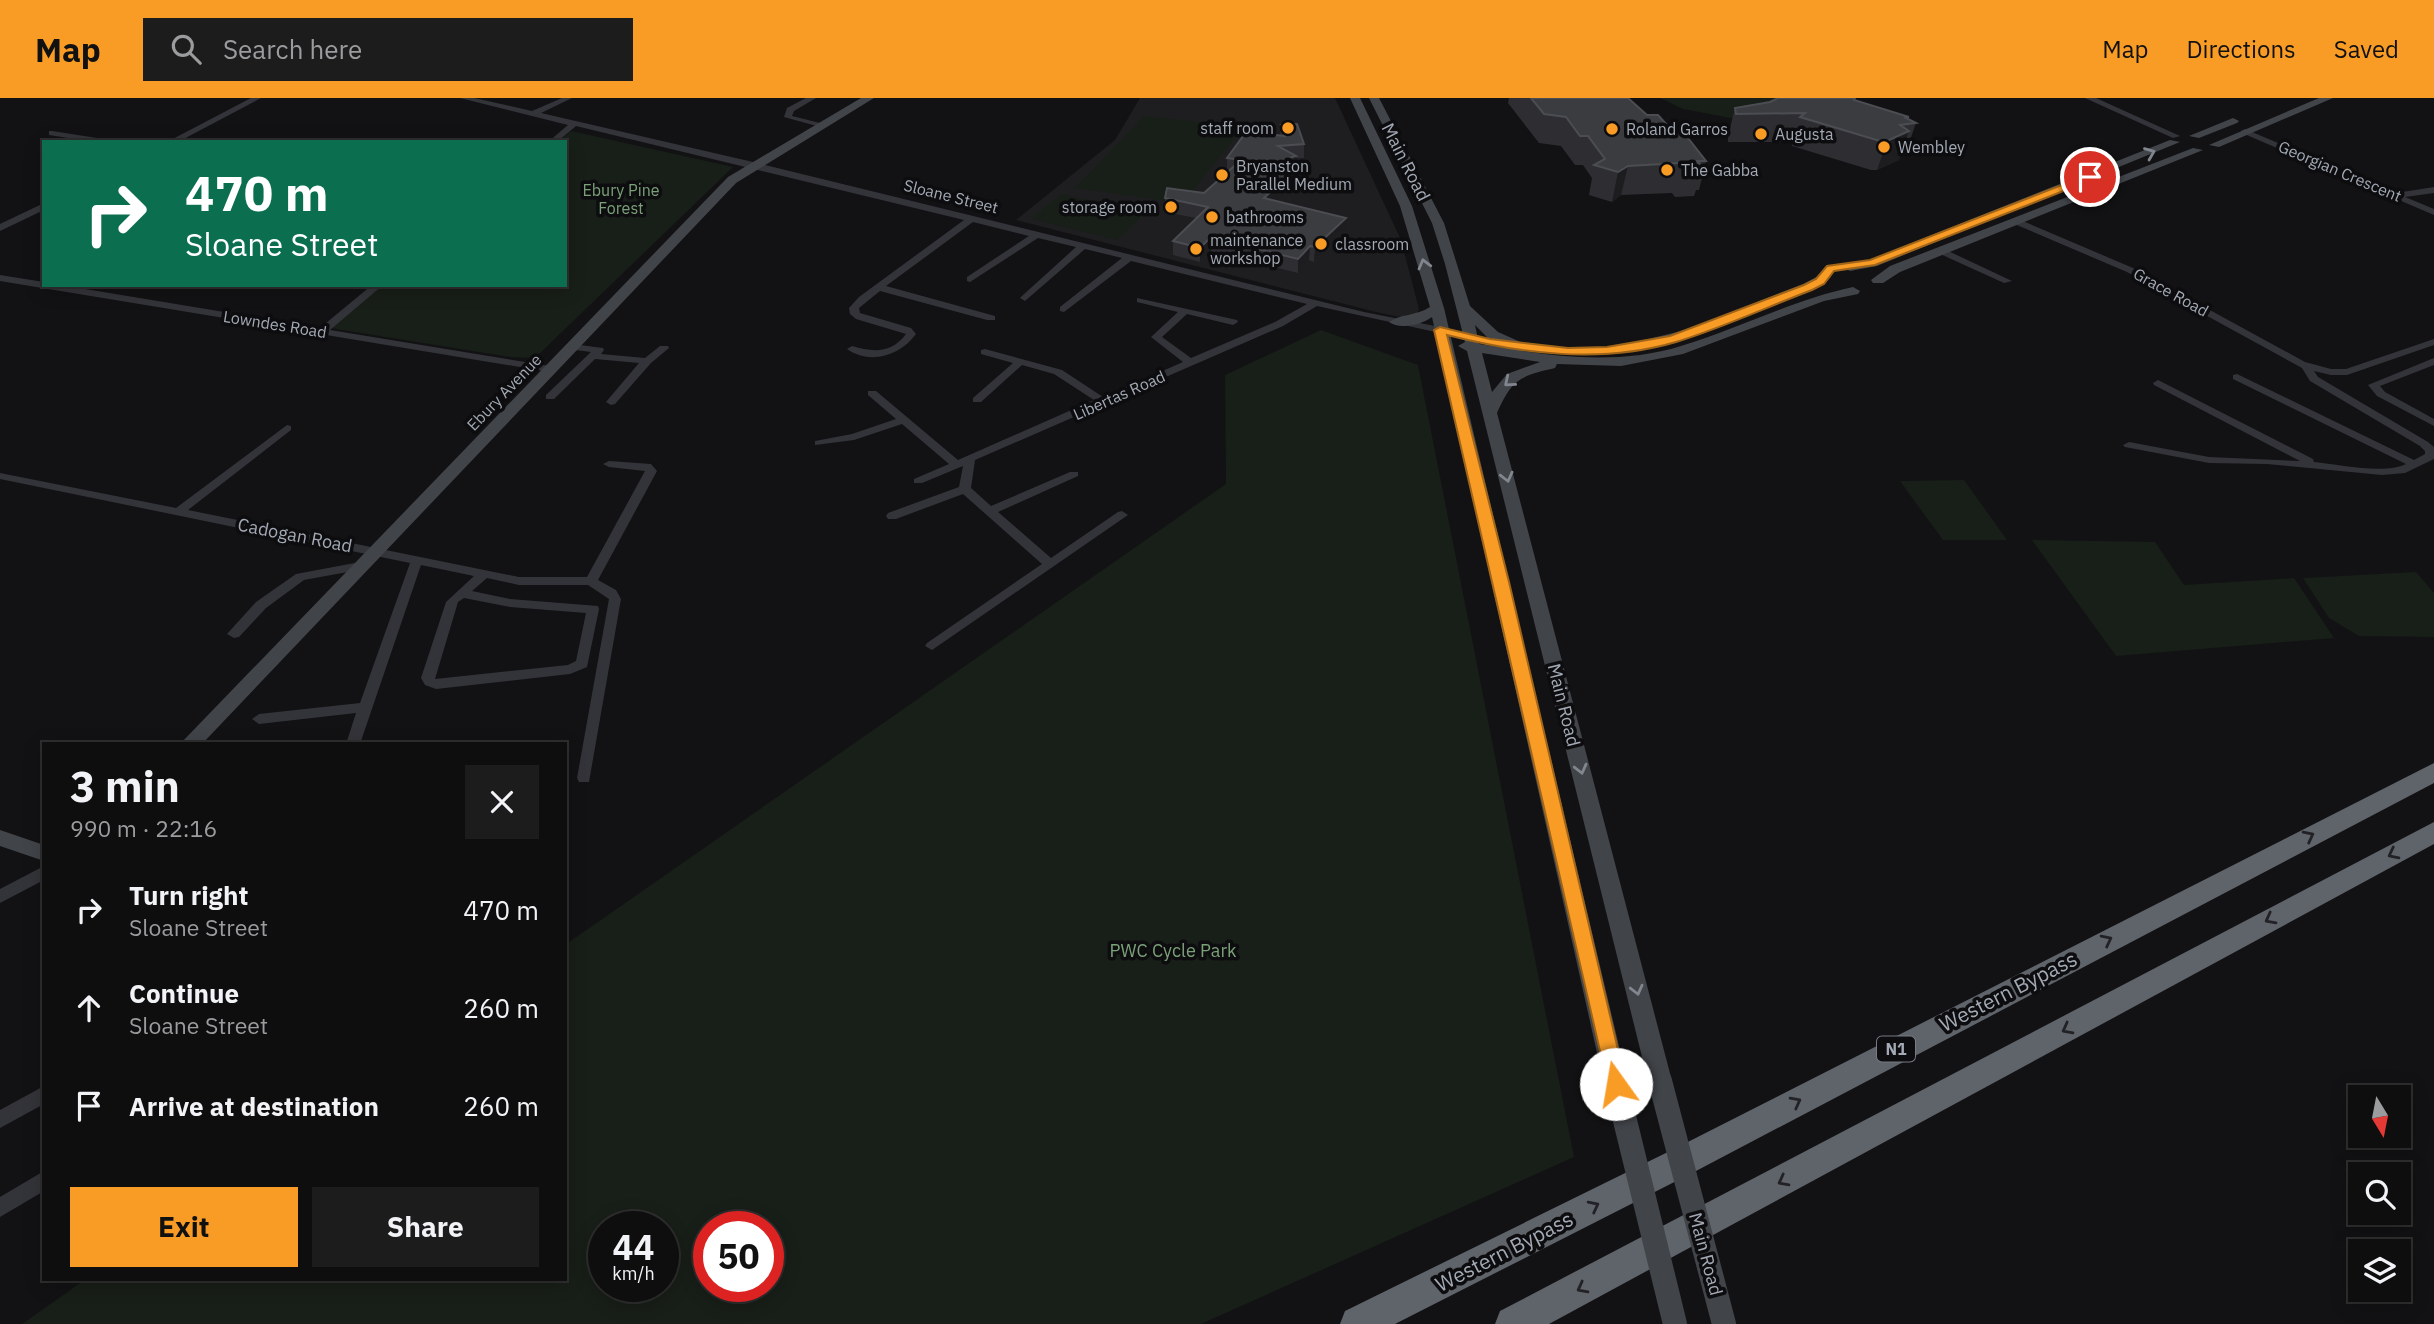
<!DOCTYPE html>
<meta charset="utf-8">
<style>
:root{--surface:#0e0e0f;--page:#1c1c1d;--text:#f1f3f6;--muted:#9b9c9e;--line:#2e2e2f;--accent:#f89c26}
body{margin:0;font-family:"IBM Plex Sans",sans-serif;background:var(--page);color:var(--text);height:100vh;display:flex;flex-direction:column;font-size:26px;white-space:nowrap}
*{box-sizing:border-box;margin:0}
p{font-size:23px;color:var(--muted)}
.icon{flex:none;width:38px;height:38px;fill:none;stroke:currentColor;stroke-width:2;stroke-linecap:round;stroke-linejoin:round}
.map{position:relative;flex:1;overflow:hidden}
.panel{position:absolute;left:42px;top:644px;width:525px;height:539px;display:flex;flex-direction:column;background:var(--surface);border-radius:0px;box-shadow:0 4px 18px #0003,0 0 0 2px var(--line)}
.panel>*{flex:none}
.guide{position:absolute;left:42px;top:42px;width:525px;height:147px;border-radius:0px;box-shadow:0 4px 18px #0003,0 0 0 2px var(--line);background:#0b6e4f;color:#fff;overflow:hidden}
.needle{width:46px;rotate:170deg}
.tools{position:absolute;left:2348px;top:987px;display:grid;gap:14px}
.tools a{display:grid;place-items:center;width:63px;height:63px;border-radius:0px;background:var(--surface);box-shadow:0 4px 18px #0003,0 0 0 2px var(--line);font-size:35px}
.speed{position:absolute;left:588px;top:1113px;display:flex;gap:14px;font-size:35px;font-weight:700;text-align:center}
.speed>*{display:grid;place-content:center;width:91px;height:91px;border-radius:50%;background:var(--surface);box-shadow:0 4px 18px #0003,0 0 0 2px var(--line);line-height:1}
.speed small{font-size:18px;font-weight:400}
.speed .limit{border:10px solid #d22;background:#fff;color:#111}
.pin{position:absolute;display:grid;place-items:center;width:60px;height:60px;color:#fff;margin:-30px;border:4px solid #fff;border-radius:50%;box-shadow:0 2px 7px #0007}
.me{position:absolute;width:77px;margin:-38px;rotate:347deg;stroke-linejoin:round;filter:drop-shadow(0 0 5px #0008)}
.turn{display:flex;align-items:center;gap:24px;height:147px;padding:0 28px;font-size:32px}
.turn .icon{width:91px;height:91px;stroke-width:2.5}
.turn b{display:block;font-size:49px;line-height:60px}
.round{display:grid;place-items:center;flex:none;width:74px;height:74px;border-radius:0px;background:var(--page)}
.summary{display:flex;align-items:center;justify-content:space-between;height:119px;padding:0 28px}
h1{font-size:42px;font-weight:800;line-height:52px}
.button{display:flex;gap:14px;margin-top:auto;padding:14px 28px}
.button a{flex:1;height:80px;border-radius:0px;background:var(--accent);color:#111;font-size:28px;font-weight:800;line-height:80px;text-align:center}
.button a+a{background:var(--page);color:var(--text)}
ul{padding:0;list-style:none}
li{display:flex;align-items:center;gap:21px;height:98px;padding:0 28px}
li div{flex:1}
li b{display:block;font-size:26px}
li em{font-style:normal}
header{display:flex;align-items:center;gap:42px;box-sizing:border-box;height:98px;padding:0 35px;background:var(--accent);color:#111}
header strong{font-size:33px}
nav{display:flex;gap:38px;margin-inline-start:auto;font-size:24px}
.search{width:490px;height:63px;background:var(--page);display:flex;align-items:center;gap:18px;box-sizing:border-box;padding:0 24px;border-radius:0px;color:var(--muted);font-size:26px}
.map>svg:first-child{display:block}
.built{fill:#1e1e21}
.green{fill:#181e18;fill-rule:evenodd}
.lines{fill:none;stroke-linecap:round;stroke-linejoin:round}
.street{fill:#333439;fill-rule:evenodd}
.secondary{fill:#414449;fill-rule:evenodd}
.highway{fill:#5f636a;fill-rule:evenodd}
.secondary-bridge{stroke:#414449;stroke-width:24}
.wall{fill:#2e2e32}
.shaded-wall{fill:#1d1d20}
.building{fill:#3a3c40;stroke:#4b4d52;stroke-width:2}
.oneway{stroke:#81868f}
.oneway2{stroke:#222226}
.route{fill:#f89c26;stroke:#a16519;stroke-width:2}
.poi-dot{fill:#f89c26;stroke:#0d0d0f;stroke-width:2.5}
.labels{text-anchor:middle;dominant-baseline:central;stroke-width:7;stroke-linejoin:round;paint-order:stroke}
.far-poi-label{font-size:16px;fill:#a3aab5;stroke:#0d0d0f;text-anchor:start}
.far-street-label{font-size:16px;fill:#a3aab5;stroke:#0d0d0f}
.far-park-label{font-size:16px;fill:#7ba179;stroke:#0d0d0f}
.shield{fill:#0d0d0f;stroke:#767b83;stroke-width:2}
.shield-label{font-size:16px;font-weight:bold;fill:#a3aab5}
.street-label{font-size:18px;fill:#a3aab5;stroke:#0d0d0f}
.park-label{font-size:18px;fill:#7ba179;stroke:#0d0d0f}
.near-street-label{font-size:21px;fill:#a3aab5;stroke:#0d0d0f}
</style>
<header>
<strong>Map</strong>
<div class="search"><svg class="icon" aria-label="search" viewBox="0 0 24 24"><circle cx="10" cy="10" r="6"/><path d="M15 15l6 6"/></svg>Search here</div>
<nav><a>Map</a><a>Directions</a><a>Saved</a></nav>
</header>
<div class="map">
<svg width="2434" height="1226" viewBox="0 0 2434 1226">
<rect width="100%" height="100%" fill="#121214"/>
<!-- built -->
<path class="built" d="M1140 0H1335L1401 142 1419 211 1416 218 1405 220 1376 214 1016 122 1115 42Z"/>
<!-- green -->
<g class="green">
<path d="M1660 0H1781L1736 21 1683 11Z"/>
<path d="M1144 18 1244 29 1183 105 1075 90Z"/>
<path d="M571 33 733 69 535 260 510 259 324 229 378 187H565V44H558Z"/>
<path d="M1061 96 1147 114 1117 142 1031 121Z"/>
<path d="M1321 232 1418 267 1574 1059 1201 1226H22L86 1181H565V847L1226 386 1225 277ZM604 1129H663V1188H604ZM709 1129H768V1188H709Z"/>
<path d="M1964 382 2007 442H1943L1900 383Z"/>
<path d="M2032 442 2155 444 2184 487 2294 480 2334 540 2116 558Z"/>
<path d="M2416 474 2434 495V539L2359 538 2329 520 2303 480Z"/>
</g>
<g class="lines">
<!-- street -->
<g class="street">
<path d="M251 0H261L178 44H167Z"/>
<path d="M460 0H474L532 13 562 0H572L541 15 753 64 1364 214 1440 229 1445 232 1440 235 1317 208 1283 228 975 362 971 390 991 408 1070 374H1078V378L998 414 1051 460 1118 414 1122 413 1128 417 932 552 925 548 927 545 1042 466 963 396 896 421H888L886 418 888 415 959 389 963 368 922 385H914V381L949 366 902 326 854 342 815 347V343L852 336 896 321 868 297V293H876L958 362 1094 302 1054 276 1022 267 981 304H973V300L1013 265 981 256V252L985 251 1062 272 1103 299 1183 264 1151 239 1178 214 1137 204V200L1237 222 1238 224 1233 227 1187 216 1162 239 1191 260 1275 224 1307 206 1131 163 1064 214 1060 213V209L1122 160 1085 151 1025 203 1020 200 1022 198 1076 149 1038 140 970 184 967 183V179L1029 138 973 124 886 188 995 218V222H987L880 193 859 210 860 215 911 230 916 236C900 258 870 267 847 251L852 248C873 254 891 256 906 236L856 221 850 216 849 210 859 199 964 122 576 28 557 44H548L568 27Z"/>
<path d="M806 0H816L794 13 792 18 824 26V30L784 19 787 10Z"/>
<path d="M2085 0H2096L2180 38 2173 40Z"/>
<path d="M2245 31 2396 95 2434 89V95L2405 99 2434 111V117L2242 35 2241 33Z"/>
<path d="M52 33 110 42 114 44H93L49 37V33Z"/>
<path d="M44 105V112L0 133V126Z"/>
<path d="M2012 121H2018L2133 170 2305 264 2331 271H2346L2434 241V247L2347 277H2331L2314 273 2318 279 2428 344 2434 349V361L2405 375 2382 377 2267 366 2209 365 2125 349 2123 347 2129 344 2209 359 2300 363 2154 287 2153 285 2158 282 2313 361 2314 364C2338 366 2384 377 2406 366L2233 281V277L2237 276 2414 362 2425 356V353L2420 348 2310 283 2302 270 2127 174 2012 125Z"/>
<path d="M1938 151H1944L2012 183 2004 185 1938 155Z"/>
<path d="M0 177 44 184V187H61L320 230 372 187H383L330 232 550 268 555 271 550 274 0 183Z"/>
<path d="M572 246 603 250 604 252 601 256 645 260 660 248H668L669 250 651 265 615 306 611 307 606 304 639 265 595 261 554 301H546V297L591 254 568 251 567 249Z"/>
<path d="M2434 260V267L2380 288 2385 294 2434 321V328L2377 298 2368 287Z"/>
<path d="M287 327 291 328V332L188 412 519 479H587L645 373 609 369 603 366 609 363 651 366 657 373 598 482 616 492 621 501 589 684H579L577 680 609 501 588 487H519L487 480 472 493 510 501 598 508 599 511 587 569 570 576 436 591 425 587 421 580 446 504 474 478 421 467 360 646H346L356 615 259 626 252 621 259 616 360 605 410 465 0 381V375L176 410ZM464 500 510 509 586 515 576 563 568 567 435 581 458 504Z"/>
<path d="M360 464 366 468 364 471 304 482 266 510 239 539 234 540 227 536 256 504 296 476Z"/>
<path d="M44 768V782L0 805V791Z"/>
<path d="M44 988V1006L0 1030V1012Z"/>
<path d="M44 1073V1093L0 1119V1099Z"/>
</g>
<!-- secondary -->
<g class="secondary">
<path d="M861 0H874L736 85 202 646H180L728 79Z"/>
<path d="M1350 0H1360L1412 108 1444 210 1628 986 1625 994 1616 997 1607 994 1604 986 1432 219C1422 227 1399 232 1389 224 1400 216 1416 218 1430 209L1400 108Z"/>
<path d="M1369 0H1379L1444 125 1470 208 1498 234 1525 246 1527 249 1522 253C1574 261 1630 264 1681 248 1739 230 1793 202 1853 189L1860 193 1858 196 1824 203 1683 256 1621 268 1557 266 1555 270C1520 278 1512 281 1497 315L1672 983 1669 991 1660 994 1651 991 1648 983 1467 253 1458 248 1465 244 1445 166 1432 125ZM1475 227 1488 240 1514 251 1479 246ZM1482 255 1540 264 1507 276 1492 294Z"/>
<path d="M2319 0H2333L2219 49 2209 47Z"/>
<path d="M2233 20 2239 23 2237 25 2199 40 2189 38Z"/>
<path d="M2170 42 2180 44 1877 168 1850 173 1843 169 1845 166 1869 162Z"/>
<path d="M2193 50 2203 52 1900 174 1883 185H1873L1871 182 1890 168Z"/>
<path d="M1824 175 1831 179 1813 192 1699 237 1629 254 1622 250 1624 247 1689 231 1803 186Z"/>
<path d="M0 732 44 747V763L0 748Z"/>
</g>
<!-- highway -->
<g class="highway">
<path d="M2434 665V685L1696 1073 1395 1226H1340L1345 1213 1674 1051Z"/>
<path d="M2434 724V746L1549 1226H1495L1500 1213Z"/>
</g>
<!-- secondary-bridge -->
<g class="secondary-bridge">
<path d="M1660 983 1724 1226"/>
<path d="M1616 986 1675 1226"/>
</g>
</g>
<!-- wall -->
<g class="wall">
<path d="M1509 0H1628L1647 17 1667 27 1706 63 1699 92H1696L1694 98 1675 99 1672 95 1621 97 1612 104 1589 97 1592 80 1583 67H1575L1561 48 1539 45 1508 5Z"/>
<path d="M1854 2 1916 25 1906 54H1901L1899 62 1877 72H1871L1792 48 1793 44H1728V38L1735 10Z"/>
<path d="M1281 27 1304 46V60H1296L1294 85 1275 103 1345 134 1314 164 1309 162 1298 175 1211 153 1200 164 1173 157V143L1196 120 1165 114V100L1204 95 1228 74H1227V60L1280 38Z"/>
</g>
<!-- shaded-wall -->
<g class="shaded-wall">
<path d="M1909 33 1899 62 1877 72 1887 43Z"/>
<path d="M1296 58 1294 85 1264 114V100L1271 66Z"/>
<path d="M1628 68 1621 97 1612 104 1618 74Z"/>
<path d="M1346 120 1345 134 1314 164 1315 149Z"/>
<path d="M1211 139V153L1200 164V150Z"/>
<path d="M1310 148 1309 162 1298 175V161Z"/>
</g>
<!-- building -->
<g class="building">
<path d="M1531 0H1628L1647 17H1658L1667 27 1677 26 1706 63H1697L1702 68 1682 69 1679 65 1628 68 1618 74 1594 67 1605 61 1588 38H1580L1566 19 1544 16Z"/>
<path d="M1778 0H1855L1854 2 1909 19H1904L1916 25 1900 27 1909 33 1887 43H1880L1800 19 1805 15 1736 16 1735 10 1770 4Z"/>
<path d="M1297 26 1304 46 1278 48 1296 58 1271 66 1295 71 1264 100 1346 120 1315 149 1310 148 1298 161 1211 139 1200 150 1173 143 1208 109 1165 100 1167 90 1204 95 1241 62 1227 60 1246 34 1285 38 1281 27Z"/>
</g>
<!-- one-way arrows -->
<defs><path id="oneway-chevron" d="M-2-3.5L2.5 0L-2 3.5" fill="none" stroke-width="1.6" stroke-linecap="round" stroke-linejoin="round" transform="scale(1.75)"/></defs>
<g class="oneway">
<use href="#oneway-chevron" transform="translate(2150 55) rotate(-22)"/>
<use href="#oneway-chevron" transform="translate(1424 166) rotate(-105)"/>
<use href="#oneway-chevron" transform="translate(1509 284) rotate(140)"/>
<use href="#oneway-chevron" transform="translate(1507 379) rotate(76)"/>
<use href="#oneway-chevron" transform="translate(1581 671) rotate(76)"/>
<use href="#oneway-chevron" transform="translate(1637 892) rotate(76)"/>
</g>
<g class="oneway2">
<use href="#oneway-chevron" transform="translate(2309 738) rotate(-27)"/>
<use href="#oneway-chevron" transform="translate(2393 756) rotate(153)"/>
<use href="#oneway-chevron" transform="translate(2270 821) rotate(152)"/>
<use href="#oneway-chevron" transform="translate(2107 842) rotate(-27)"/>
<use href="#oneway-chevron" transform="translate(2067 931) rotate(152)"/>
<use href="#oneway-chevron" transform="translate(1796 1004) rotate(-28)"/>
<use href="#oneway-chevron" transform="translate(1783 1083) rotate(152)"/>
<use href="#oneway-chevron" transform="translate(1594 1108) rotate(-27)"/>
<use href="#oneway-chevron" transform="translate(1582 1190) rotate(152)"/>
</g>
<!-- route -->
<path class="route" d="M2090 76 2095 79 2094 81 1875 167 1834 173 1824 186 1812 192C1767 209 1722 230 1676 244 1601 266 1522 256 1447 237L1509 484 1626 986 1623 992 1616 995 1609 992 1434 232 1440 229 1490 241 1568 250 1607 249 1670 238 1804 187 1816 181 1827 168 1870 162Z"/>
<!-- markers -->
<g class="poi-dot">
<circle cx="1288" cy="30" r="7"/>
<circle cx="1612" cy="31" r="7"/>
<circle cx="1761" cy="36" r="7"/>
<circle cx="1884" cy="49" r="7"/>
<circle cx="1667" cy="72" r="7"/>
<circle cx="1222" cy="77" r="7"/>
<circle cx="1171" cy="109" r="7"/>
<circle cx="1212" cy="119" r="7"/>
<circle cx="1321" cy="146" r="7"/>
<circle cx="1196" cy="151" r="7"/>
</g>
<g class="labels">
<!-- far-poi labels -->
<g class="far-poi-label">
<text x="1274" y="30" text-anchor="end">staff room</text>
<text x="1626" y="31">Roland Garros</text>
<text x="1775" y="36">Augusta</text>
<text x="1898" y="49">Wembley</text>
<text x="1236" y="68">Bryanston<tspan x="1236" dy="18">Parallel Medium</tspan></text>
<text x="1681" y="72">The Gabba</text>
<text x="1157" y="109" text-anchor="end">storage room</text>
<text x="1226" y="119">bathrooms</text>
<text x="1210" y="142">maintenance<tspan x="1210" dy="18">workshop</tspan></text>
<text x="1335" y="146">classroom</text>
</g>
<!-- far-street labels -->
<g class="far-street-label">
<text transform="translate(2340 73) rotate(23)">Georgian Crescent</text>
<text transform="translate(951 98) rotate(14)">Sloane Street</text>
<text transform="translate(2171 194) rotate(29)">Grace Road</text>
<text transform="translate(275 226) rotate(9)">Lowndes Road</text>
<text transform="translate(504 294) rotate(-46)">Ebury Avenue</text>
<text transform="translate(1119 297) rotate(-24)">Libertas Road</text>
</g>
<!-- far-park labels -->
<g class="far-park-label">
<text x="621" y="92">Ebury Pine<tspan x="621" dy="18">Forest</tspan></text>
</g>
<!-- shield labels -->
<rect class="shield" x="1877" y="938.5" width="38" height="25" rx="5"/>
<g class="shield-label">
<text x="1896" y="951">N1</text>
</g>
<!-- street labels -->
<g class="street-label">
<text transform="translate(1406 64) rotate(63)">Main Road</text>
<text transform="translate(295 437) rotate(11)">Cadogan Road</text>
<text transform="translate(1564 607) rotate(76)">Main Road</text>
<text transform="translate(1706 1156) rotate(75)">Main Road</text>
</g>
<!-- park labels -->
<g class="park-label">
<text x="1173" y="852">PWC Cycle Park</text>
</g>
<!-- near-street labels -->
<g class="near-street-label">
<text transform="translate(2008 893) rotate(-27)">Western Bypass</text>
<text transform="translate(1504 1153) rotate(-27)">Western Bypass</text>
</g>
</g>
</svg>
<div class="tools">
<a><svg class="needle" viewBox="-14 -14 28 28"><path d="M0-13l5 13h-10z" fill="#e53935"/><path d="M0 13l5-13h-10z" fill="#9b9c9e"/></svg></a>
<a><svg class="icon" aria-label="search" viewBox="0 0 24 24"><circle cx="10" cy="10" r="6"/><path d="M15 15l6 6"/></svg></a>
<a><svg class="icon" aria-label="layers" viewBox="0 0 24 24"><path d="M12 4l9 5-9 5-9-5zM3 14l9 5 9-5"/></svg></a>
</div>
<div class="speed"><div>44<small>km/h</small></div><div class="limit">50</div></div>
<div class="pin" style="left:2090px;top:79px;background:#d93025"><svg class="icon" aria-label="arrive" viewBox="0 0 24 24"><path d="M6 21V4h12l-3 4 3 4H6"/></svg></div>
<svg class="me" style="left:1616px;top:986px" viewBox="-20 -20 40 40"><circle r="19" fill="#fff"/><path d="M0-13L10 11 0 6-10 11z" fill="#f89c26"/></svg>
<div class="guide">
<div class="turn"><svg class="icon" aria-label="right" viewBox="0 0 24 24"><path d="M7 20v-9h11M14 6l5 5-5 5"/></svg><div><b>470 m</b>Sloane Street</div></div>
</div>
<section class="panel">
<div class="summary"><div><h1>3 min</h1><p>990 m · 22:16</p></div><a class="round"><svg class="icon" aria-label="close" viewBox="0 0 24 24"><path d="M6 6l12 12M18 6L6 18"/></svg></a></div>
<ul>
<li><svg class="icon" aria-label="right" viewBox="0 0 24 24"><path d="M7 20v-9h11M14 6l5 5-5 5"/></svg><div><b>Turn right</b><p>Sloane Street</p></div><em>470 m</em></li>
<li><svg class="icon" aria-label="ahead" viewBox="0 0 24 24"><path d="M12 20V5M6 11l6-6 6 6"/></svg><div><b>Continue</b><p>Sloane Street</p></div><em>260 m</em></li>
<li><svg class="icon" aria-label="arrive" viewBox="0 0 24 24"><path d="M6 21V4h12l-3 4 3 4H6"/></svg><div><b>Arrive at destination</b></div><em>260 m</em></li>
</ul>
<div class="button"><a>Exit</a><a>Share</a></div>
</section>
</div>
